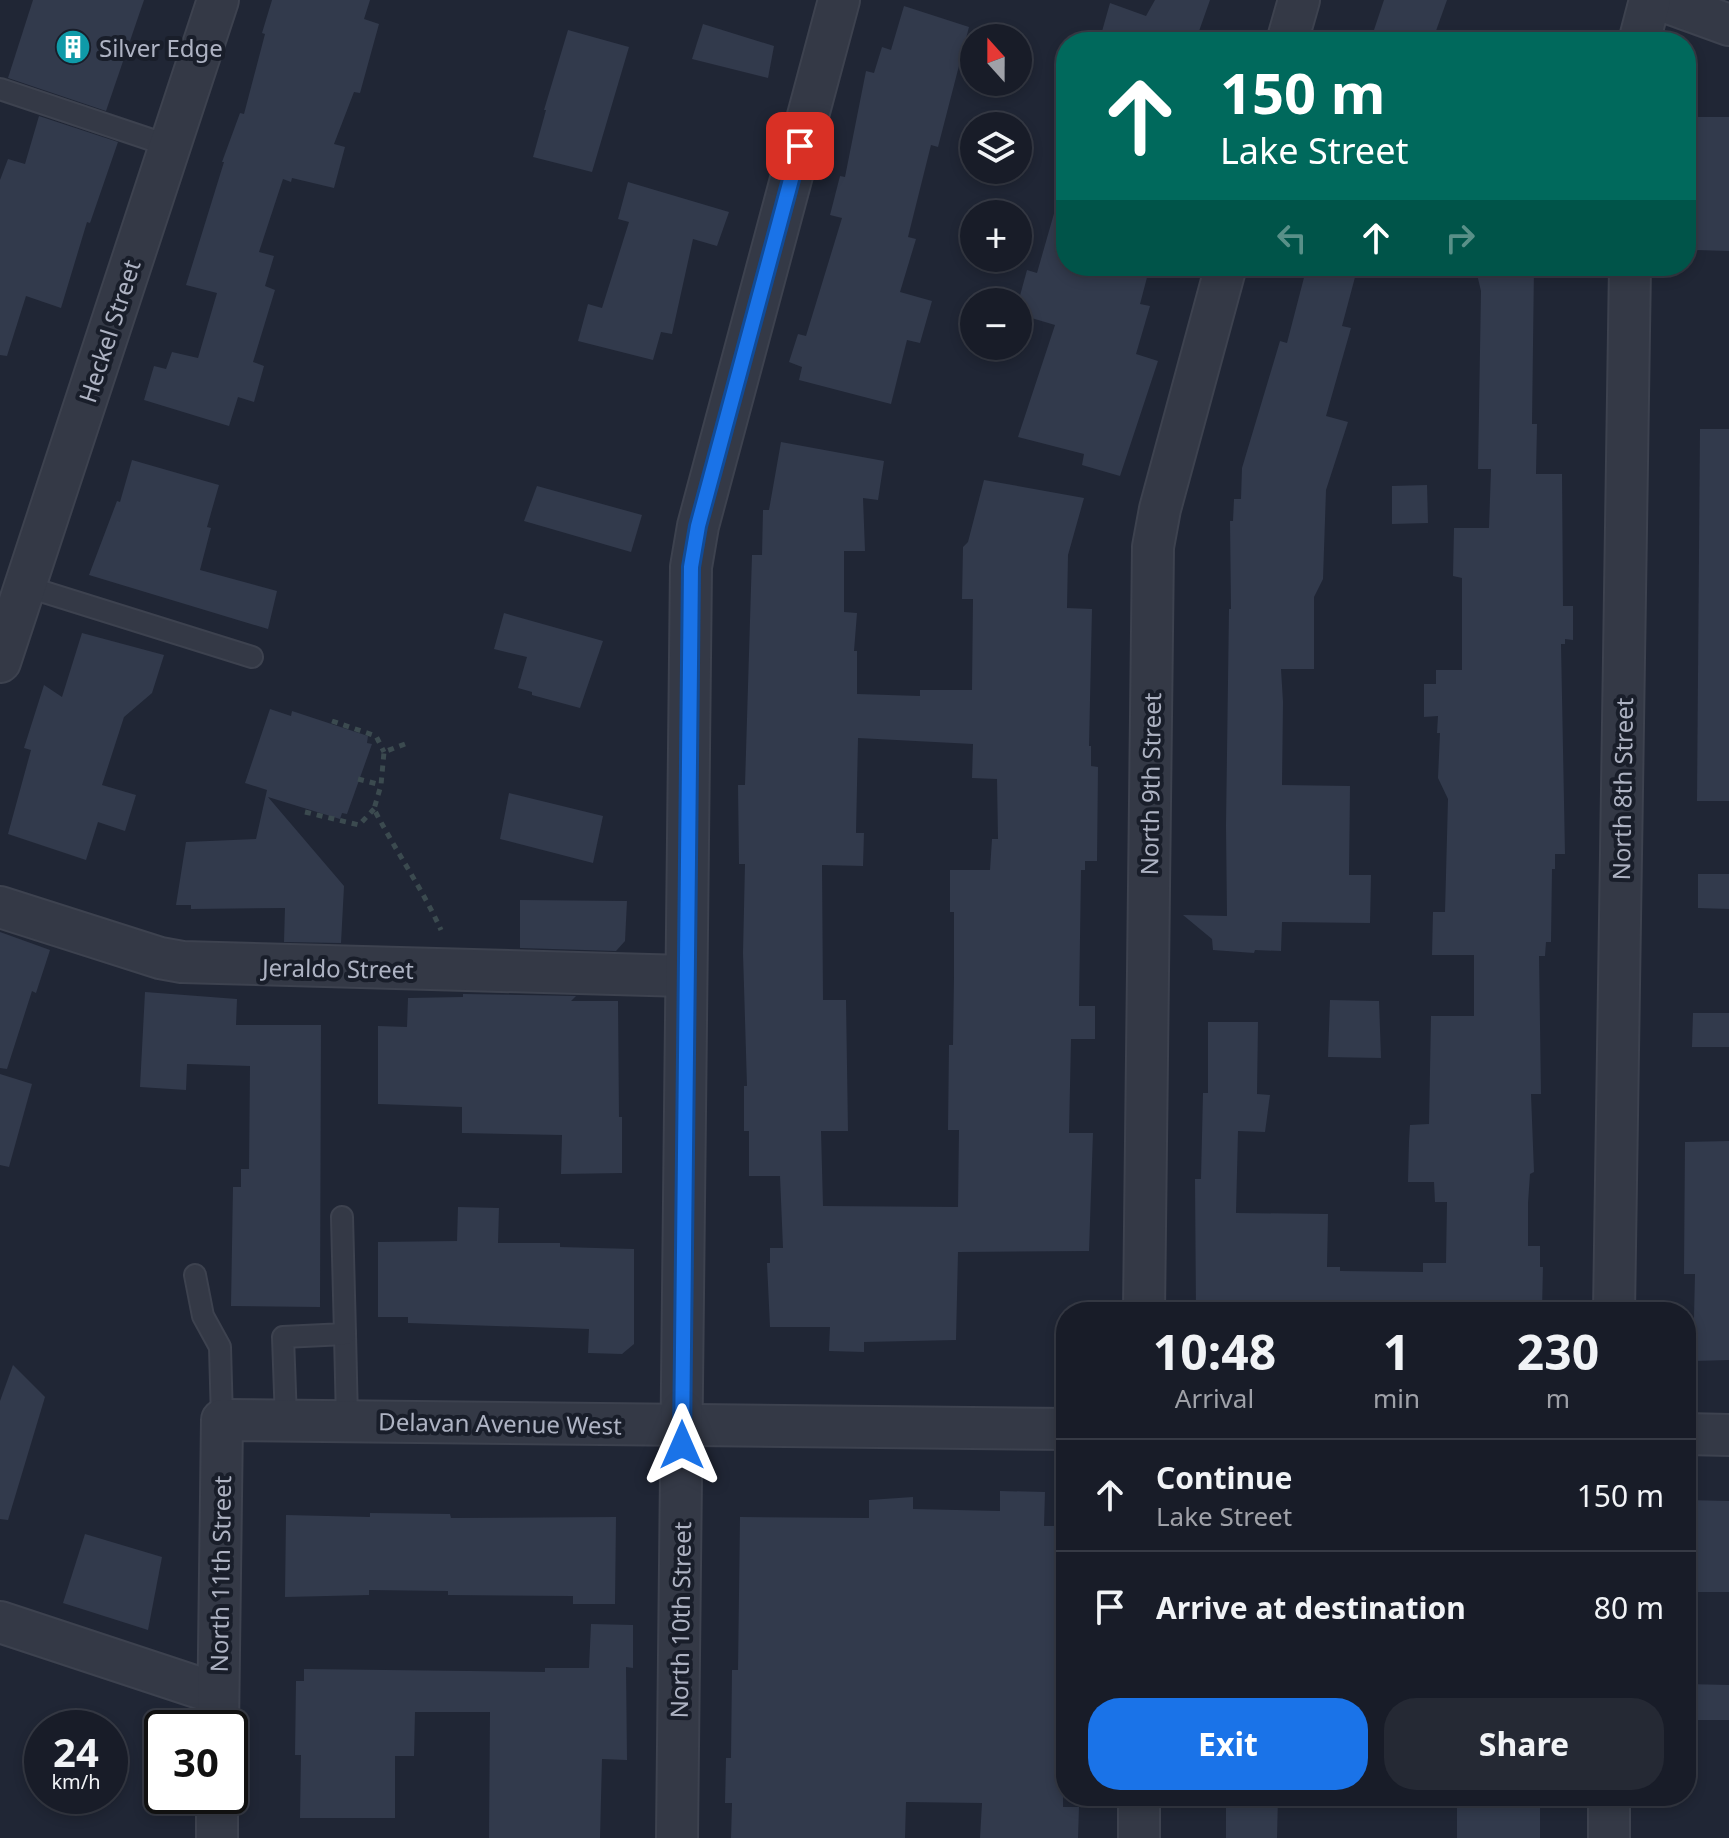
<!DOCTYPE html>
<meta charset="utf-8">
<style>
:root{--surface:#181c28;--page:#252934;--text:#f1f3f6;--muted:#9fa1a8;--line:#363a45;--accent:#1a73e8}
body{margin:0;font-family:"Noto Sans",sans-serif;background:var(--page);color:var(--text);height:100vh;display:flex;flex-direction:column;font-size:30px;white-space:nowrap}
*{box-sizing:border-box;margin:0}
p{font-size:26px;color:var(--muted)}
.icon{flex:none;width:44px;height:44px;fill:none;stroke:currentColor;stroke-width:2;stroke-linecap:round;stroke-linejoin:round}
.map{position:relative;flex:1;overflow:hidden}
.details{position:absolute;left:1056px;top:1302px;width:640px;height:504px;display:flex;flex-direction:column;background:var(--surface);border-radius:32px;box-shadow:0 4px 12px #0003,0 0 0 2px var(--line)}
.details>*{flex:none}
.guide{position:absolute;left:1056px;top:32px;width:640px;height:244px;border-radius:32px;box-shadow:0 4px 12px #0003,0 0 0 2px var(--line);background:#00695c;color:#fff;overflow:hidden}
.needle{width:52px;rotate:339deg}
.buttons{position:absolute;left:960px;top:24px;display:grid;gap:16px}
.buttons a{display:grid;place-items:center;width:72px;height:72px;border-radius:50%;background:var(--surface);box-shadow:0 4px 12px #0003,0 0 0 2px var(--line);font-size:40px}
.speed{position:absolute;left:24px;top:1710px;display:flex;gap:16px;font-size:40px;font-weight:700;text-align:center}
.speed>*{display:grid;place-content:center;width:104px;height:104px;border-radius:50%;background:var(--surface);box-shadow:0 4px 12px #0003,0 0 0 2px var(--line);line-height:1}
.speed small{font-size:20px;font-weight:400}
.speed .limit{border:4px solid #111;border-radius:12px;background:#fff;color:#111}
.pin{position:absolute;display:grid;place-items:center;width:68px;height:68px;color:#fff;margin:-34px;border-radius:16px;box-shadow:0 4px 12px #0006}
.me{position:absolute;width:88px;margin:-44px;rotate:0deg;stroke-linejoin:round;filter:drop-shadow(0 0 6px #0008)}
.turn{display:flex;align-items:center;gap:28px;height:168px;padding:0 32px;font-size:36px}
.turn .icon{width:104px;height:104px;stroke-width:2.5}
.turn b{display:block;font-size:56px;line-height:68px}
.lanes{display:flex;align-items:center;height:76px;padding:0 32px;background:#0003;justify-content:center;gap:40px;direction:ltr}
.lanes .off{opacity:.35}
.eta{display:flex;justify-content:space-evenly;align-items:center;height:136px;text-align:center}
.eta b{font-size:48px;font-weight:700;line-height:56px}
.button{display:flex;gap:16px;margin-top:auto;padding:16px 32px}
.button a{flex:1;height:92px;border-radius:32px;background:var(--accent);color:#fff;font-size:32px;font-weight:700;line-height:92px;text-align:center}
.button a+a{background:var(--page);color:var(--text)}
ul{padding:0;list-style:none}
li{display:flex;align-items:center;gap:24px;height:112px;padding:0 32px;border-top:2px solid var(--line)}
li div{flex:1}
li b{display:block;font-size:30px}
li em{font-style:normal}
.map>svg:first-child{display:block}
.building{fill:#323a4c;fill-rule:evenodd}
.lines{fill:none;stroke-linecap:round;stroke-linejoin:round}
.service-casing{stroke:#3d424f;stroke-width:24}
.minor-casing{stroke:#3d424f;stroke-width:44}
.path{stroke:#3b4a4f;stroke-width:5;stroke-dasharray:6 6;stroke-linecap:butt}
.service{stroke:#343946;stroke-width:20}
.minor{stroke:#343946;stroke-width:40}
.route-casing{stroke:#114b97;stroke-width:20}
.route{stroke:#1a73e8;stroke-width:14}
.labels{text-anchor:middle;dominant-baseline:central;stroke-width:8;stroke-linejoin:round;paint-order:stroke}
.poi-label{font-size:24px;fill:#aeb3c3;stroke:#191e2a;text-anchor:start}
.street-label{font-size:24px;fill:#aeb3c3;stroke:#191e2a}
</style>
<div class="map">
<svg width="1729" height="1838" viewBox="0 0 1729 1838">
<rect width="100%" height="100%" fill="#202635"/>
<!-- building -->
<g class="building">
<path d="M33 0H144L106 111 8 78Z"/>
<path d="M272 0H370L364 19 379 24 360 93 354 92 334 144 345 147 334 188 292 178 291 182 283 179 259 252 274 256 265 286 275 290 253 362 264 366 254 402 238 397 229 426 144 400 154 366 166 369 172 352 198 358 217 293 186 285 224 162H222L240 113 244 114 265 34 262 33Z"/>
<path d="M1155 0H1210L1198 34 1208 37 1207 42H1099L1110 3 1146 16Z"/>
<path d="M1384 0H1447L1432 42H1370Z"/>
<path d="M904 6 969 27 938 147 931 145 908 237 916 239 900 292 932 301 920 343 907 340 891 404 799 380 802 367 789 362 798 334 806 336 842 218 830 215 840 176 845 177 866 71 874 73 882 47 891 50Z"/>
<path d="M703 24 774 46 768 78 692 59Z"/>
<path d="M568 30 629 47 592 172 533 157 546 110H544Z"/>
<path d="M39 116 118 142 90 223 87 222 61 308 26 296 7 356 0 355V180L8 159 25 164Z"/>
<path d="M1697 117H1729V251L1696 250Z"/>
<path d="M628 182 729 212 717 246 693 239 672 334 661 332 653 360 578 341 588 304 602 308 629 222 618 219Z"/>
<path d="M1057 203 1066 205V266H1150L1140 304 1150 306 1136 354 1158 361 1120 476 1082 465 1084 454 1018 437 1055 325 1018 314V303L1027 270 1037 273Z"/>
<path d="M1307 266H1358L1342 326 1351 328 1326 416 1348 422 1326 490 1323 579 1314 597V669H1281L1283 702 1282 785 1350 786 1349 875H1371L1370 923 1282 922 1281 951 1255 950 1254 953 1213 950 1212 939 1183 915 1227 916 1226 826 1229 609H1231L1230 521H1233L1234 499H1241L1242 468 1280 341 1287 343Z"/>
<path d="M1475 266H1534L1532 424H1537L1536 474H1562L1563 606H1573V640L1565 639V644H1561L1565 854H1555V869H1552L1551 942H1546L1545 956H1539L1541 1094H1531L1534 1172 1530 1174 1528 1203V1246H1540V1267H1543L1542 1310 1196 1312 1195 1179H1201L1203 1093H1208V1022H1258L1257 1094 1270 1095 1265 1132 1238 1131 1236 1213 1328 1214 1327 1267H1340V1271L1423 1272V1263H1446L1447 1202H1435L1434 1182H1408L1409 1141 1410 1125 1429 1124 1431 1016H1474V955H1432L1433 912H1445L1448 799 1438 778 1440 733H1437L1438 716 1424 717V684H1436V670H1462V578L1453 576 1454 528H1489L1491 469H1478L1481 291Z"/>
<path d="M1700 429H1729V801H1697Z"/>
<path d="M781 442 884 461 878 500 863 498 865 551H844V612L857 613 854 651H857V694L920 696V690H972L973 599H962L963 547 968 542 984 480 1084 498 1068 555 1067 608 1092 609 1089 746H1091V766L1098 767 1097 861H1085V870H1081L1079 1006H1095V1039H1071L1069 1133H1093L1089 1251 958 1252 956 1340 864 1342V1352L829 1351 830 1327H770L767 1263H770V1248H783L780 1176H749V1131H744V1086H747L743 953 745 864H739L738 785H745L752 555H762L763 510H769ZM858 738 973 744 972 778 997 779 998 839H992L990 870H950V912H954V977L953 1045H949L948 1130H959L958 1207 823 1206 821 1131H848L846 1000H823L822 865 863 866 864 833H856Z"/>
<path d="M132 460 219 485 207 527 211 528 200 570 277 591 268 629 89 575 117 501 120 502Z"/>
<path d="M1427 485 1428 523 1392 524V486Z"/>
<path d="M537 486 642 515 631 552 524 521Z"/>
<path d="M504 613 603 641 580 708 532 695V692L518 688 527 657 494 649Z"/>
<path d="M82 633 164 655 152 693 124 717 102 785 136 795 125 831 98 822 86 860 8 834 31 750 24 748 44 685 62 697Z"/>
<path d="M270 709 291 716 292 711 368 736 367 743 372 744 347 814 342 813 340 819 268 797 344 886 341 943 284 942 285 908 191 909V905H176L186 842 256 839 267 790 245 783Z"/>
<path d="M509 793 603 816 593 863 500 839Z"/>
<path d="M1698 874H1729V909L1698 908Z"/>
<path d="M520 900 627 901 625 941 616 951 520 948Z"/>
<path d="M0 932 50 950 36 993 32 991 7 1069 0 1068Z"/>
<path d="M145 992 237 999 236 1025H321L320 1307 231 1306 233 1187H241V1169H249L250 1066 187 1064 186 1090 140 1087Z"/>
<path d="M463 994 576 996 571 1001H618L619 1117H622V1173L561 1174 562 1135 462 1133V1107L378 1104V1026L407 1027 408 998 463 997Z"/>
<path d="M1330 1000 1379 1001 1381 1058 1328 1057Z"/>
<path d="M1693 1013H1729V1047H1692Z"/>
<path d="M0 1074 32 1084 9 1167 0 1165Z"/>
<path d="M1729 1141V1360L1693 1361 1695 1274H1684L1685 1142Z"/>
<path d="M458 1207 499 1208 498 1243H560V1247L634 1249V1344L622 1354 588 1353 589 1329 408 1323V1317H378V1242L457 1241Z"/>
<path d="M13 1365 45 1397 8 1520 0 1519V1401Z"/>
<path d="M1000 1491 1045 1492 1044 1526H1066V1641H1058L1057 1763H1063V1807H1079L1078 1838H980L982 1803 906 1802 905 1838H731L732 1803H725L726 1758H731L732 1670H738L740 1517 869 1518V1500L913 1497V1509L1000 1511Z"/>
<path d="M1686 1500 1729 1501V1592H1688Z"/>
<path d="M370 1513 450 1514 451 1518 616 1517 615 1604H573V1596L448 1595V1591L369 1590V1595L285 1597 286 1515 370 1517Z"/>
<path d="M85 1534 162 1557 148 1630 63 1603Z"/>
<path d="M591 1624 633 1625V1668L626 1667 627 1760 602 1759 600 1838H489L490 1712H415L414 1756H395V1818H300L301 1755H295L296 1681H304V1669L545 1672V1668H589Z"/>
<path d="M1686 1684 1729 1685V1720H1686Z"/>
<path d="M1226 1796H1278L1277 1838H1226Z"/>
<rect x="1457" y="1796" width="83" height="42"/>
</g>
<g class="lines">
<defs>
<g id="service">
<path d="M0 89 170 146"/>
<path d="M25 586 252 657"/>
<path d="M195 1275 203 1316 220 1347 222 1420"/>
<path d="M345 1334 347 1421"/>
<path d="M286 1420 283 1337 345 1334 342 1217"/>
</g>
<g id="minor">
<path d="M1660 0 1729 25"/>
<path d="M1287 42 1299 0"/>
<path d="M1639 42 1650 0"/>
<path d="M0 662 218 0"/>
<path d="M0 907 160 958 182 962 685 976"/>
<path d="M1144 1312 1153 547 1160 509 1226 266"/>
<path d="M1614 1312 1630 266"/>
<path d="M1686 1434 1729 1435"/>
<path d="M0 1622 218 1694"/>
<path d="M218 1728 222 1420 1066 1429"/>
<path d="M217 1838V1796"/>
<path d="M677 1838 691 567 698 526 839 0"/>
<path d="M1139 1838V1796"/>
<path d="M1609 1838V1796"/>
</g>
</defs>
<!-- service casing -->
<use href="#service" class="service-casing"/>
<!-- minor casing -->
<use href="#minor" class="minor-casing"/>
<!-- path -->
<g class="path">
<path d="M332 721 376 736 384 752"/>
<path d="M405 744 384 752 381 785 374 809C395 850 422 888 441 930"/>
<path d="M358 779 381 785"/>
<path d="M305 812 359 825 374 809"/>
</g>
<!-- service -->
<use href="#service" class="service"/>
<!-- minor -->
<use href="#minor" class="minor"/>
</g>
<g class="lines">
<defs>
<path id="route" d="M682 1445 691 567 698 526 800 146"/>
</defs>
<!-- route casing -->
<use href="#route" class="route-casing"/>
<!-- route -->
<use href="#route" class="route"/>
</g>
<!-- icons -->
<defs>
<symbol id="building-disc" viewBox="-11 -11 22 22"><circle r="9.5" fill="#0f9aa8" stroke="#191e2a"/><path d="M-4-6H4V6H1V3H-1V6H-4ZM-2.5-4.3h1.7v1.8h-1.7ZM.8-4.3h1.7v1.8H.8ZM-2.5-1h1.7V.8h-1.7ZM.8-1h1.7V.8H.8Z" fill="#fff"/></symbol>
</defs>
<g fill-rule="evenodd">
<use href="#building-disc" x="53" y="27" width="40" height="40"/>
</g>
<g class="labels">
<!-- poi labels -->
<g class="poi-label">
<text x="99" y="47">Silver Edge</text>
</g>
<!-- street labels -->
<g class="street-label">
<text transform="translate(109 331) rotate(-72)">Heckel Street</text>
<text transform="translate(1150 784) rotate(-89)">North 9th Street</text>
<text transform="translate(1622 789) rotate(-89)">North 8th Street</text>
<text transform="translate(338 968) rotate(1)">Jeraldo Street</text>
<text transform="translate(500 1423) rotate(1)">Delavan Avenue West</text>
<text transform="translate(220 1574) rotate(-89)">North 11th Street</text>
<text transform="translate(680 1620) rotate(-89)">North 10th Street</text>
</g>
</g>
</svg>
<div class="buttons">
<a><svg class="needle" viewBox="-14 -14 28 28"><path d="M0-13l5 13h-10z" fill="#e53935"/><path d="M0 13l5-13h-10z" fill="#9fa1a8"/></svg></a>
<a><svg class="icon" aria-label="layers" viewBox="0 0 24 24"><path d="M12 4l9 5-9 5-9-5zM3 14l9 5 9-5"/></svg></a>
<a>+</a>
<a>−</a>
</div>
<div class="speed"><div>24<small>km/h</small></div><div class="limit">30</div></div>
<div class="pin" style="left:800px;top:146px;background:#d93025"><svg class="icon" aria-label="arrive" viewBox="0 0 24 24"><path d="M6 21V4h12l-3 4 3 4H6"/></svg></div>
<svg class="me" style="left:682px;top:1445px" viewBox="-20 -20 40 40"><path d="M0-17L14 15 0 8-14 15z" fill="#1a73e8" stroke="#fff" stroke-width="4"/></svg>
<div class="guide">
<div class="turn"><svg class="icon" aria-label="ahead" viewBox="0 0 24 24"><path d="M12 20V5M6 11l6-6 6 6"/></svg><div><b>150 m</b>Lake Street</div></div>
<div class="lanes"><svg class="icon off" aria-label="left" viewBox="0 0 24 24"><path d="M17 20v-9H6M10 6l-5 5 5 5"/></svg><svg class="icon" aria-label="ahead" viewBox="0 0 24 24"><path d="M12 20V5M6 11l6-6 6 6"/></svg><svg class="icon off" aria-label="right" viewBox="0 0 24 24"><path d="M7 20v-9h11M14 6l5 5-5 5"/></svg></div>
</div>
<section class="details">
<div class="eta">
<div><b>10:48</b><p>Arrival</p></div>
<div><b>1</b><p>min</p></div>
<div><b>230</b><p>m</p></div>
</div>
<ul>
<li><svg class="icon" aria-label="ahead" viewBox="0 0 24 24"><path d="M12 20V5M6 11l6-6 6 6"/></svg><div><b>Continue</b><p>Lake Street</p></div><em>150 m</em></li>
<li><svg class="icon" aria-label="arrive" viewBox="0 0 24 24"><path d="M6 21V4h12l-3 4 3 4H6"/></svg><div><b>Arrive at destination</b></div><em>80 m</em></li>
</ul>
<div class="button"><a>Exit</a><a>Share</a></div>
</section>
</div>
